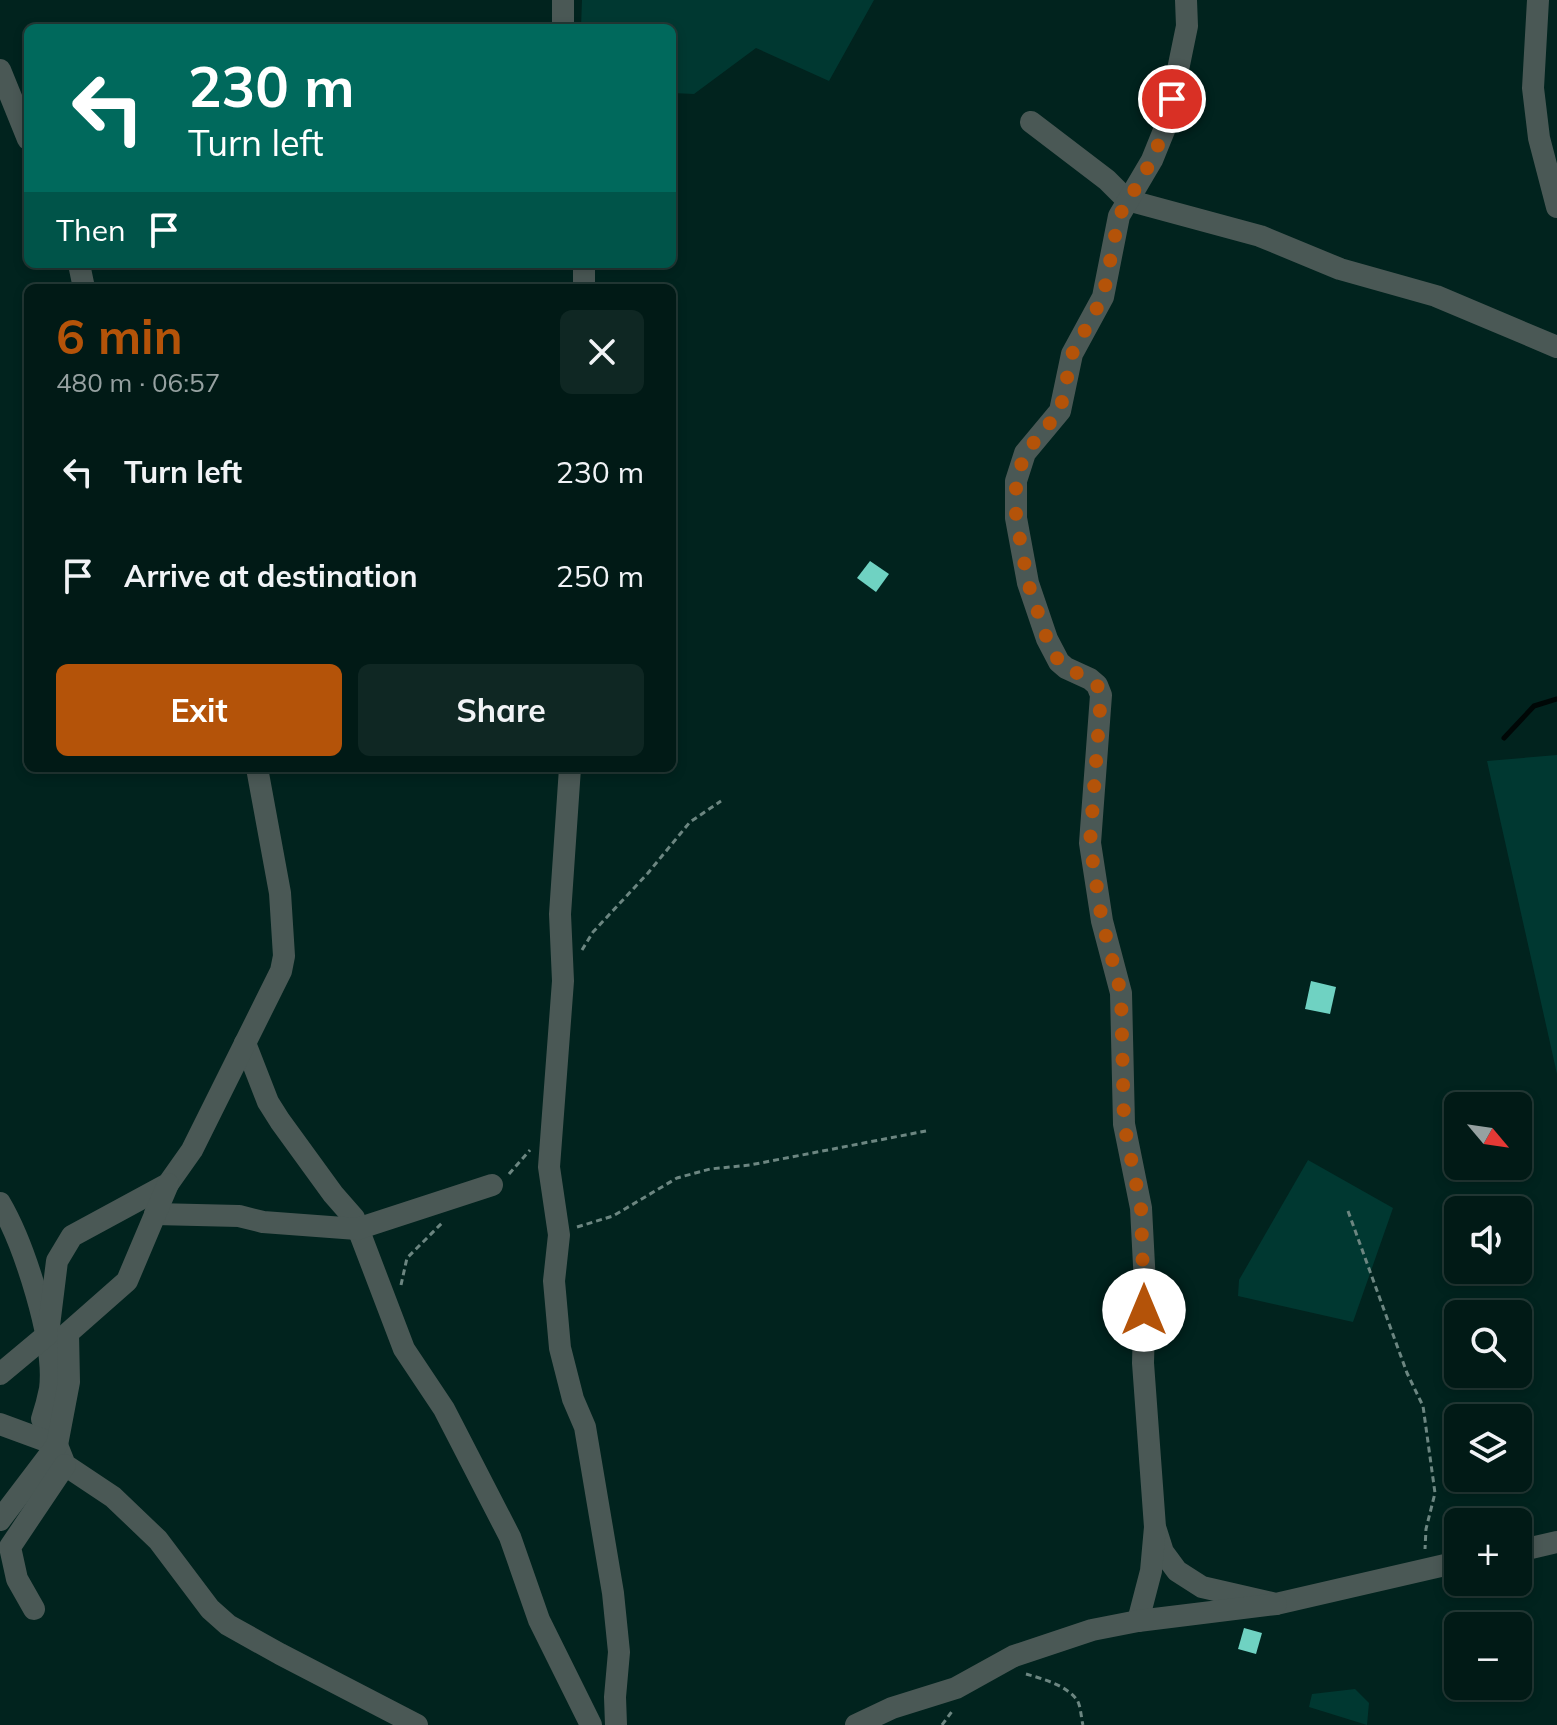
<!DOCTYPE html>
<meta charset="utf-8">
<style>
:root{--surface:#011a16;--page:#0f2723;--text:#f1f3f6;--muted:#96a1a1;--line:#233835;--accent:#b45309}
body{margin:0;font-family:Mulish,sans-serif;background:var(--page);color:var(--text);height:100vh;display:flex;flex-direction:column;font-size:30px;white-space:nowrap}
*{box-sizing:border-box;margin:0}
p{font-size:26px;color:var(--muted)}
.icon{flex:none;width:44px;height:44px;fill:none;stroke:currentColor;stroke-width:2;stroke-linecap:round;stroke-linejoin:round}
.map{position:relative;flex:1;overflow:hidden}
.drawer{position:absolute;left:24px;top:284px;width:652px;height:488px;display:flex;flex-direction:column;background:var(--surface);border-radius:12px;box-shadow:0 4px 12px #0003,0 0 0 2px var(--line)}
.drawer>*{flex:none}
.banner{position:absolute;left:24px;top:24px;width:652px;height:244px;border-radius:12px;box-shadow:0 4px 12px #0003,0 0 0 2px var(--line);background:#00695c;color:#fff;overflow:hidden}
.needle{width:52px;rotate:119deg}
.tools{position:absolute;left:1444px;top:1092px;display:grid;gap:16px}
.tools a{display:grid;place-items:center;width:88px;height:88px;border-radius:12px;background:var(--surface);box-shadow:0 4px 12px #0003,0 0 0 2px var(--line);font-size:40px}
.pin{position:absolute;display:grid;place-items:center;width:68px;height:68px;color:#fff;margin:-34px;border:4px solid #fff;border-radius:50%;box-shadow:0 2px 8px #0007}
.me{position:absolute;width:88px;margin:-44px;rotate:0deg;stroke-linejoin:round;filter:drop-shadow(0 0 6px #0008)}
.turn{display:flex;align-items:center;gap:28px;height:168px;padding:0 32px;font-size:36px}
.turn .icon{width:104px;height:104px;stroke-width:2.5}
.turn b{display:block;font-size:56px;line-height:68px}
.then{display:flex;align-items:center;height:76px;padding:0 32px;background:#0003;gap:16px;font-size:30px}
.round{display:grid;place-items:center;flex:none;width:84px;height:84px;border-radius:12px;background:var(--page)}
.headline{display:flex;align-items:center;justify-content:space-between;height:136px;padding:0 32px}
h1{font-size:48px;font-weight:700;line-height:60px;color:var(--accent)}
.primary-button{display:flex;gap:16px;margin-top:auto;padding:16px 32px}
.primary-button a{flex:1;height:92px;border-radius:12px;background:var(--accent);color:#fff;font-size:32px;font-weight:700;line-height:92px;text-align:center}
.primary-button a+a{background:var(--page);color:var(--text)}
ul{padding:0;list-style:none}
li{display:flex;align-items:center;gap:24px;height:104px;padding:0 32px}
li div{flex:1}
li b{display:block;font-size:30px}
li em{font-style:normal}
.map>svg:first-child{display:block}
.green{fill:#003831}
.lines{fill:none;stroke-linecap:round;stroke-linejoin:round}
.stream{stroke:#000706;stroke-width:5}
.building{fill:#6fd2c2}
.path{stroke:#6c8681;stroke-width:3;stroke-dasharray:6 4;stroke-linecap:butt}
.minor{stroke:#4a5855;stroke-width:22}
.route{stroke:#b45309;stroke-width:14;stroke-dasharray:0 25.2}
</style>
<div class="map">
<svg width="1557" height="1725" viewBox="0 0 1557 1725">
<rect width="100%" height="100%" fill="#01231e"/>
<!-- green -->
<g class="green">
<path d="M582 0H874L829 81 756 48 694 94 672 93V28H581Z"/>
<path d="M1557 755V1074L1487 761Z"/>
<path d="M1308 1160 1393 1208 1353 1322 1238 1296 1239 1280Z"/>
<path d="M1355 1689 1369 1703 1367 1725 1309 1707 1312 1694Z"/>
</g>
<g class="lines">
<!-- stream -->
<path class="stream" d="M1504 738 1534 706 1557 699"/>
</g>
<!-- building -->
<g class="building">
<path d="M870 561 889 574 876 592 857 578Z"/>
<path d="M1311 981 1336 987 1330 1014 1305 1009Z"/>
<path d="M1244 1628 1262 1633 1256 1654 1238 1649Z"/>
</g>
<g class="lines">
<!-- path -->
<g class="path">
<path d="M582 950 593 932 648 873 690 822 721 801"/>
<path d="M509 1174 530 1150"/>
<path d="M1348 1211 1407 1373 1423 1406 1435 1493 1426 1529 1425 1549"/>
<path d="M577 1227 613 1216 677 1178 710 1169 750 1165 926 1131"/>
<path d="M401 1285 407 1258 442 1223"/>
<path d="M1026 1674C1043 1679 1066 1685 1077 1700 1081 1706 1081 1718 1083 1725"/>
<path d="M942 1725 953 1710"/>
</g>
<!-- minor -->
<g class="minor">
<path d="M1538 0 1533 88 1539 138 1557 207"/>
<path d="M563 28V0"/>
<path d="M0 70 28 139"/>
<path d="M1031 122 1107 180 1127 200 1260 236 1340 269 1436 296 1557 347"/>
<path d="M79 264 84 288"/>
<path d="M584 264V288"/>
<path d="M570 768 560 914 563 981 549 1167 559 1235 554 1281 560 1348 573 1399 585 1427 613 1593 619 1652 615 1697 616 1725"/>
<path d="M245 1043 268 1102 280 1121 333 1194 354 1218 404 1349 444 1409 510 1537 539 1620 591 1725"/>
<path d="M0 1203C24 1244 56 1342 50 1389 48 1399 45 1410 42 1419L57 1445"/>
<path d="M155 1214 239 1216 263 1222 357 1229 492 1185"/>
<path d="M0 1374 48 1334 57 1261 72 1236 168 1184 192 1150 281 971 284 956 280 893 257 768"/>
<path d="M0 1424 57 1445 65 1465 113 1497 158 1540 210 1609 228 1625 280 1654 417 1725"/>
<path d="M0 1520 57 1445 69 1382 68 1333 127 1281 168 1184"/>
<path d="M1156 1530 1163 1552 1177 1571 1202 1587 1276 1604 1458 1562"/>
<path d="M1518 1551 1557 1542"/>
<path d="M34 1609 17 1579 10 1547 65 1465"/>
<path d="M1138 1621 1151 1571 1155 1527 1143 1363 1145 1284 1141 1208 1124 1124 1121 993 1102 921 1090 843 1101 695 1097 685 1090 679 1066 668 1059 662 1047 639 1028 583 1016 518V481L1025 453 1060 411 1072 354 1103 297 1119 216 1152 160 1167 123 1187 26 1186 0"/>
<path d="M856 1725 892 1708 956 1688 1014 1656 1092 1630 1138 1621 1276 1604"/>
</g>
</g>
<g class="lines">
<!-- route -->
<path class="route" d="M1144 1310 1141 1208 1124 1124 1121 993 1102 921 1090 843 1101 695 1097 685 1090 679 1066 668 1059 662 1047 639 1028 583 1016 518V481L1025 453 1060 411 1072 354 1103 297 1119 216 1152 160 1167 123 1172 99"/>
</g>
</svg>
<div class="tools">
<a><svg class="needle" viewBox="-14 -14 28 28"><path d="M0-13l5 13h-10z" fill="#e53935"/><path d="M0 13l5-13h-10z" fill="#96a1a1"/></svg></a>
<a><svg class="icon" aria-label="sound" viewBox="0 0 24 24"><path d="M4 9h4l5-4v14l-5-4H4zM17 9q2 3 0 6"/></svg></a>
<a><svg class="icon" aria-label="search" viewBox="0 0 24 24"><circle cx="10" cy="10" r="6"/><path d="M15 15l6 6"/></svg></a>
<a><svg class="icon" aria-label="layers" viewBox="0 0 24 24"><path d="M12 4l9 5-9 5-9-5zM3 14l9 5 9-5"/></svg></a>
<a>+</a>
<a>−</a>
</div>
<div class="pin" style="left:1172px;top:99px;background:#d93025"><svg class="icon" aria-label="arrive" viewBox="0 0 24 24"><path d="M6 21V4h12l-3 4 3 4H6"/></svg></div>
<svg class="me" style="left:1144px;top:1310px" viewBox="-20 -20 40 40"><circle r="19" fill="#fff"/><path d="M0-13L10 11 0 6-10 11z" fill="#b45309"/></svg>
<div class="banner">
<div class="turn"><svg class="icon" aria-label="left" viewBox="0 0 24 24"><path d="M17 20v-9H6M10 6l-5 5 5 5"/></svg><div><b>230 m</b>Turn left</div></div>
<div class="then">Then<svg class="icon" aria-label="arrive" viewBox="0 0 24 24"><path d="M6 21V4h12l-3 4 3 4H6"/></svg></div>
</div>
<section class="drawer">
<div class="headline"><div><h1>6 min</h1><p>480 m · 06:57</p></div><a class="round"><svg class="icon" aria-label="close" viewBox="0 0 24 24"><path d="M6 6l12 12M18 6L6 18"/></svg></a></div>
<ul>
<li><svg class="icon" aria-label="left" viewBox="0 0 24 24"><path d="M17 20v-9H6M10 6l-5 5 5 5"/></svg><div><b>Turn left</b></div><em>230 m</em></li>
<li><svg class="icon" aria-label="arrive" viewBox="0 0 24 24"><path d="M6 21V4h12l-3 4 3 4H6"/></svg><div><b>Arrive at destination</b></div><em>250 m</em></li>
</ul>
<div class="primary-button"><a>Exit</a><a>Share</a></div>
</section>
</div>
